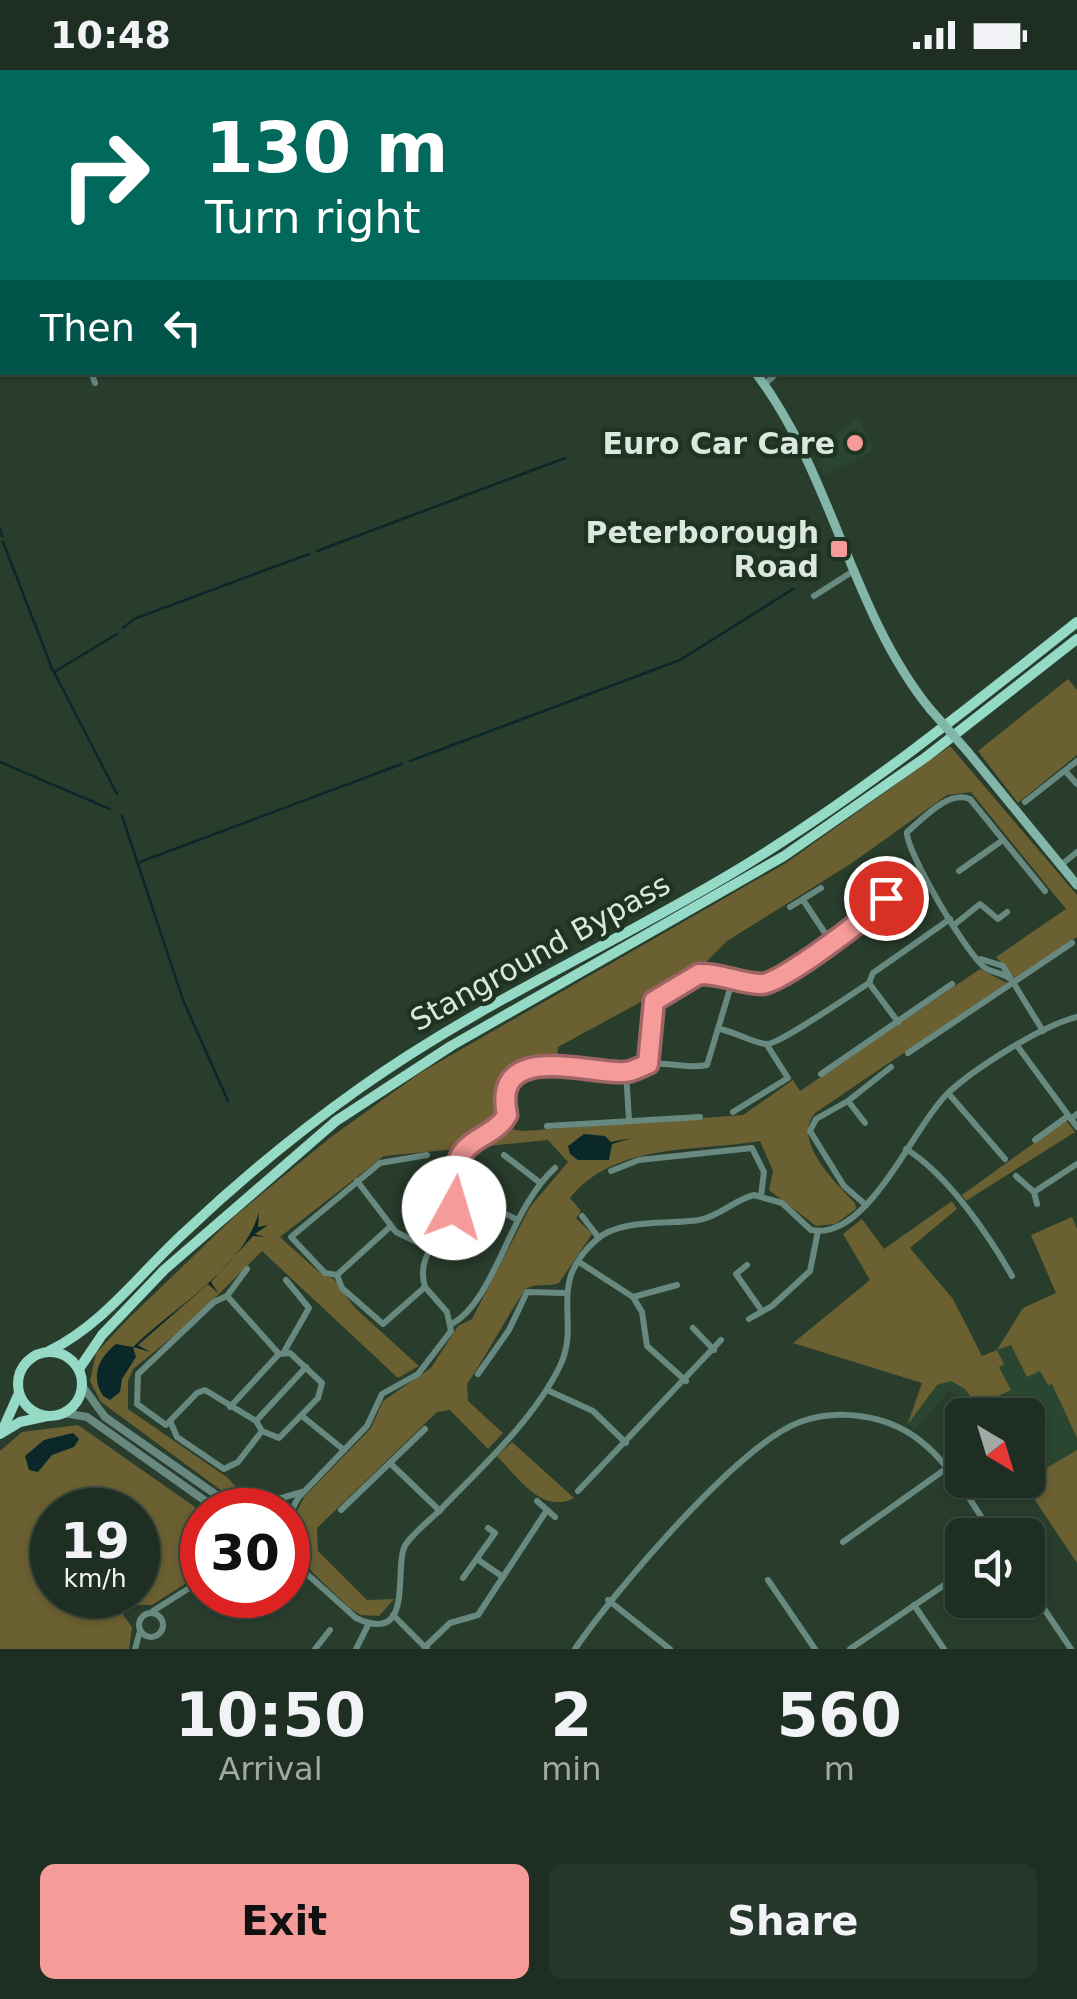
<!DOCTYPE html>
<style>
:root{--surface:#1f2e22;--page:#27362a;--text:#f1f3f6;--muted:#a1a8a5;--line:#3c4a40;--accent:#f59b9a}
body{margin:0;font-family:"DejaVu Sans",sans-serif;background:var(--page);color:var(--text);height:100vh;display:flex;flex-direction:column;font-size:38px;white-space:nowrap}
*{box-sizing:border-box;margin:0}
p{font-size:32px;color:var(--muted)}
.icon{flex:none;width:55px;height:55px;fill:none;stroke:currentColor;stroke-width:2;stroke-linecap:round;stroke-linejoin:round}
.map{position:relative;height:1579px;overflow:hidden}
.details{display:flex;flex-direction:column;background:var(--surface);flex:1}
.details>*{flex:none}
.top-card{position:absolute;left:0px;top:0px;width:1078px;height:305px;box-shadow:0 2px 8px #0004,0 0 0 2px var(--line);background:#00695c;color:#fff;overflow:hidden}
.needle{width:65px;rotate:142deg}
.tools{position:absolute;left:945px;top:1328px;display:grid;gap:20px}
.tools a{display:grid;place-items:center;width:100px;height:100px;border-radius:15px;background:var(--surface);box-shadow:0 2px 8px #0004,0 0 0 2px var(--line);font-size:50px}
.speed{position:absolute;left:30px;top:1418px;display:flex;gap:20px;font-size:50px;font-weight:700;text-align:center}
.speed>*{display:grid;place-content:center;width:130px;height:130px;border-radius:50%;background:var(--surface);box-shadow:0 2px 8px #0004,0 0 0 2px var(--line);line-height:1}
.speed small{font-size:25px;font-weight:400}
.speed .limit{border:15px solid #d22;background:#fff;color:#111}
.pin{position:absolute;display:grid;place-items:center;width:85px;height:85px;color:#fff;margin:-42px;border:5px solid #fff;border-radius:50%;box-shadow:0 2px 10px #0007}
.me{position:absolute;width:110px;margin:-55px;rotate:6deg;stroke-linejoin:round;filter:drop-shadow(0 0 8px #0008)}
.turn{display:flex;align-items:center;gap:35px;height:210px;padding:0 40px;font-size:45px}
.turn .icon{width:130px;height:130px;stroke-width:2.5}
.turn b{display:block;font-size:70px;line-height:85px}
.then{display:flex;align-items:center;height:95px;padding:0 40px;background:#0003;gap:20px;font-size:38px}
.eta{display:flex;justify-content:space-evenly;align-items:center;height:170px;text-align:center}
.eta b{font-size:60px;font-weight:600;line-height:70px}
.action{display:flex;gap:20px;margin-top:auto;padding:20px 40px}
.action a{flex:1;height:115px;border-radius:15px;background:var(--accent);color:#111;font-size:40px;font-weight:600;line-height:115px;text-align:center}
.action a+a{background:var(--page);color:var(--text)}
.status{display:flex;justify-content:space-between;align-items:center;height:70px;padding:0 50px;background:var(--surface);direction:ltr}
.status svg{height:28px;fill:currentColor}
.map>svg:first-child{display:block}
.built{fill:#2b4630}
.green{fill:#6a6031;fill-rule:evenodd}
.water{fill:#0a282a}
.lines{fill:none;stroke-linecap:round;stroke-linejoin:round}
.stream{stroke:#0a282a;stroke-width:2.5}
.minor{stroke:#68897f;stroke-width:6}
.tertiary{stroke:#68897f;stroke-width:8}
.secondary{stroke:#81b6a8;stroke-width:9}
.primary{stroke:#94dac7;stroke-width:10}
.secondary-bridge{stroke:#81b6a8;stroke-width:9}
.route-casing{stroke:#9f6564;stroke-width:25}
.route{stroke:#f59b9a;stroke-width:18}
.poi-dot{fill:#f59b9a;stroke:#1f3323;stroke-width:4}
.labels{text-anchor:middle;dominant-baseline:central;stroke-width:9;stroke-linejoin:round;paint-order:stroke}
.poi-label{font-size:30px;font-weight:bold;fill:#dce8de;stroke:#1f3323;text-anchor:end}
.street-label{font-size:30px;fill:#dce8de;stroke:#1f3323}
</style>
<div class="status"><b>10:48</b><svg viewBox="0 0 49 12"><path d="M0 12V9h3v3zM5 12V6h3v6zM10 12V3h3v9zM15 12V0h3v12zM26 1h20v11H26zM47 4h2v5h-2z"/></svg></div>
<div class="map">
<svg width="1077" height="1579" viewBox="0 0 1077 1579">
<rect width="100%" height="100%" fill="#293d2d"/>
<!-- built -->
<g class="built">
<path d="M858 347 873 381 824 405 816 382Z"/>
<path d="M1077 1145V1493L1021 1410H1028V1345H975L964 1329 949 1321 915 1359 906 1353 922 1313 997 1280 1023 1238 1056 1223 1031 1165Z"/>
</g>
<!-- green -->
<g class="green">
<path d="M1068 609 1077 620V685L1018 733 978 681Z"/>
<path d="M950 676 1077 825V867L1015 908 996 887 1066 839 971 722 947 725 852 793 727 871 696 902 558 977 557 989C534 992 513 996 500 1018L502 1046 494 1057 457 1079 384 1086 280 1167 321 1204 334 1209 355 1238 419 1296 398 1308 262 1181 191 1252 133 1299 128 1311V1339L228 1408 246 1428 238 1430 222 1421 101 1332 90 1311 96 1283 127 1250 235 1146 331 1067 420 1003 786 793Z"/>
<path d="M980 899 1007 913 815 1043C792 1071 834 1111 855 1133L856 1139 835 1154 816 1156 769 1120 773 1101 760 1071C696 1082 615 1072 570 1128L581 1141 576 1148 592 1164 559 1213C549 1217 537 1213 527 1218 522 1221 478 1299 467 1314L468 1331 503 1363 488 1379 450 1340 437 1342 317 1458 318 1481 367 1530 394 1529 379 1546 361 1545 351 1539 313 1503 297 1481 293 1448 305 1426 371 1358 383 1331 431 1298 458 1256 472 1249 530 1137 568 1092 548 1070 479 1077 508 1059 524 1061 743 1045 793 1010 800 1021Z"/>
<path d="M1066 1050 1075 1062 966 1131 962 1125Z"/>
<path d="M952 1131 957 1139 910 1178 953 1229 982 1286 997 1280 1023 1238 1056 1223 1031 1165 1072 1147 1077 1159V1368L1052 1314 1048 1315 1040 1301 1027 1307 1011 1275 997 1280 1004 1294 999 1297 1011 1320 992 1329 996 1338 982 1342 965 1319 951 1311 937 1315 908 1354 922 1313 793 1273 870 1210 843 1164 862 1149 884 1179Z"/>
<path d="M78 1355 202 1442V1503L152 1535H129L123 1545 132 1557 129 1579H0V1381L22 1362ZM52 1440H138V1525H52Z"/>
<path d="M512 1372 574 1428C542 1445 517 1406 497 1386Z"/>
<path d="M1077 1380V1493L1023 1412Z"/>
</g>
<!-- water -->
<g class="water">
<path d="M584 1064 605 1066 611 1072 632 1068 612 1074 609 1090H578L570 1084 568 1076Z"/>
<path d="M259 1142 258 1157 268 1155 255 1164 265 1167 253 1166 211 1212 218 1223 208 1214 138 1275 150 1282 133 1277 136 1287 122 1309 120 1322 110 1330 103 1326C90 1305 99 1288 116 1274L133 1277C175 1236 243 1199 259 1142Z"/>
<path d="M73 1363 79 1369 74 1377 52 1385 38 1402 29 1400 25 1386 44 1370Z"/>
</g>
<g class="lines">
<!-- stream -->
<g class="stream">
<path d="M0 458 2 466"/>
<path d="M3 472 53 601"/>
<path d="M317 481 565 388"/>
<path d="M123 558 134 549 309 484"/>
<path d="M117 564 54 602 117 724"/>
<path d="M410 691 680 590 793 519"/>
<path d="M0 692 110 739"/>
<path d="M122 746 183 930 228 1031"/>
<path d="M137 793 402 694"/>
</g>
<!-- minor -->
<g class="minor">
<path d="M206 0 207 2"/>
<path d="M263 0 264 2"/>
<path d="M0 157 2 155"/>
<path d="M0 166 2 169"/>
<path d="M0 260 2 259"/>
<path d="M91 302 95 313"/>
<path d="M765 314 778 302"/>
<path d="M814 526 855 500"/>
<path d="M1065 701 1077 714"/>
<path d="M1025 732 1077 691"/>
<path d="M1061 795 1077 782"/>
<path d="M959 801 1003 770"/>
<path d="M803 830 831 872"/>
<path d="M790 837 821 818"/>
<path d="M954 855 980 834 998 849 1007 842"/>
<path d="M981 889 1003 896 1043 961"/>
<path d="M1009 908C1002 903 995 903 987 899 969 889 905 780 907 762 924 748 948 720 970 729L1045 821"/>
<path d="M733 909 761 914 779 909 870 846 905 814 924 805"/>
<path d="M869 913 898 952"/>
<path d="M720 959C735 962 751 972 766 974 777 976 853 923 869 913L873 903 950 849"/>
<path d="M1018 977 1071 1049 1077 1044"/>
<path d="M908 983 1072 873"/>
<path d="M626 1002 629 1050"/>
<path d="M821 1004 952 914"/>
<path d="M948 1023 1005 1089"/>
<path d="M848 1031 865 1053"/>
<path d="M733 1042 788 1008 767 975"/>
<path d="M1071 1049 1077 1057"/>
<path d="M547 1056 700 1047"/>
<path d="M1035 1070 1068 1046"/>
<path d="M906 1079C947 1104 988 1164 1012 1206"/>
<path d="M504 1085 539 1112"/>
<path d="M611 1101 639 1090 752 1078 764 1102 761 1126"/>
<path d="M1016 1106 1034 1122 1037 1134"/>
<path d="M357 1111 396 1162 429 1178"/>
<path d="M1034 1122 1077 1094"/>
<path d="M456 1132 490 1136 516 1149"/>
<path d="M866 1135 844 1116 810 1061 816 1049 848 1031 891 997"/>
<path d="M582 1146 599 1168"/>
<path d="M579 1192 633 1227 642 1242 647 1276 686 1311"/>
<path d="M747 1195 736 1204 762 1241"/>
<path d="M337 1205 391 1156"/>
<path d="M425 1217 383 1254 342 1218 337 1205 325 1203 291 1167 380 1093 427 1085"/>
<path d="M227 1226 279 1284 290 1283 322 1313 318 1328 279 1368 262 1361 256 1351 205 1320 197 1323 166 1355 137 1334 138 1304 214 1232Z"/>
<path d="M227 1226 247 1199"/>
<path d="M633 1227 677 1215"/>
<path d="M749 1249 772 1236 810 1201 818 1161"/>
<path d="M452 1254C496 1229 509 1139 555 1098"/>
<path d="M693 1258 714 1280"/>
<path d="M285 1280 309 1238 286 1210"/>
<path d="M478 1304 509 1260 527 1222 564 1223"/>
<path d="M547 1320 593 1341 626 1373"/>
<path d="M230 1337 279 1284"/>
<path d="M302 1346 344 1380"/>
<path d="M256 1351 306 1297"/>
<path d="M171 1353 177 1367 224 1399 238 1392 262 1361"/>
<path d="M391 1394 440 1441"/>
<path d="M578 1421 721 1270"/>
<path d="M537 1431 555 1447"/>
<path d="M268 1432 302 1422"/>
<path d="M341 1440 425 1359"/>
<path d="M288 1447 298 1428 367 1356 382 1324 418 1304 451 1261 447 1242 425 1217C414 1180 450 1164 456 1132 459 1118 454 1098 462 1086 474 1067 496 1064 507 1045 492 976 584 1000 622 1002 630 1002 636 997 645 995 665 990 688 1000 707 995L733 909 699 904 654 931 648 994"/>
<path d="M288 1467 298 1491"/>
<path d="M843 1472 947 1398"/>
<path d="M288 1487 356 1548C417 1577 392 1495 406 1474 416 1460 433 1448 444 1436 484 1395 534 1349 560 1296 582 1249 545 1216 596 1170 620 1148 669 1155 699 1150 720 1146 734 1130 754 1125L782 1133 811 1160C867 1172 912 1059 946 1025 973 999 1041 956 1077 947"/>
<path d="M477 1489 503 1507"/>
<path d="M463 1508 495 1463 488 1458"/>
<path d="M768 1510 815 1579"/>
<path d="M1028 1515 1071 1579"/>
<path d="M608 1530 670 1579"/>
<path d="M914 1535 944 1579"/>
<path d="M153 1541 202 1510"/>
<circle cx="151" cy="1555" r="12"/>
<path d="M393 1545 427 1579"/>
<path d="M425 1577 450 1553 478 1545 547 1440"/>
<path d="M135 1579 140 1561"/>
<path d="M315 1579 330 1560"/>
<path d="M356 1579 369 1553"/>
<path d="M575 1579C613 1523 739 1374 800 1352 838 1338 886 1345 918 1369 950 1393 971 1432 993 1465"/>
<path d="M850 1579 962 1503"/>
</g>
<!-- tertiary -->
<g class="tertiary">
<path d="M322 2 328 0"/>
<path d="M0 111 2 110"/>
<path d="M83 1317 105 1347 225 1431 246 1438"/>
<path d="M64 1343 87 1347 218 1440"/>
<path d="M245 1439 260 1432 281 1440"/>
</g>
<!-- secondary -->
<g class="secondary">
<path d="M441 0V2"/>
<path d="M755 302C833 404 850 540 930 639"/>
<path d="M968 682 1077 815"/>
</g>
<!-- primary -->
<g class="primary">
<path d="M49 1281C104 1254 140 1203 185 1162 240 1110 298 1062 360 1018 482 931 620 872 747 794 864 722 970 637 1077 552"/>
<circle cx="50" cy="1314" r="32"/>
<path d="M79 1299 102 1265 164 1200 336 1051 451 976 784 786 926 687 1077 569"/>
<path d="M3 1359 19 1323"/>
<path d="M0 1364 20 1352 47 1346"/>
</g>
<!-- secondary-bridge -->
<path class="secondary-bridge" d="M930 639 968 682"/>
</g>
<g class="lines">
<defs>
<path id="route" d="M454 1138C458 1123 453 1102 459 1089 468 1068 496 1065 507 1045 491 969 591 1005 625 1002 632 1002 642 996 648 994L654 931 699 904C721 903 740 914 762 914 782 913 870 846 886 828"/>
</defs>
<!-- route casing -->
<use href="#route" class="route-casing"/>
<!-- route -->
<use href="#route" class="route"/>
</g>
<!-- markers -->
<g class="poi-dot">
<circle cx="855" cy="373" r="10"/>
<rect x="829" y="469" width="20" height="20" rx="5"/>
</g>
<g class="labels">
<!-- poi labels -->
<g class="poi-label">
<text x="835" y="373">Euro Car Care</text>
<text x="819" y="462">Peterborough<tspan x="819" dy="34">Road</tspan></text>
</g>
<!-- street labels -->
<g class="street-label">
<text transform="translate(540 882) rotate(-29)">Stanground Bypass</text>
</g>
</g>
</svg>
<div class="tools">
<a><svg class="needle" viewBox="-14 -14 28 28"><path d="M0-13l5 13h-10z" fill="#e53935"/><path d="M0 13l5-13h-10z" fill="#a1a8a5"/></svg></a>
<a><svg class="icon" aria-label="sound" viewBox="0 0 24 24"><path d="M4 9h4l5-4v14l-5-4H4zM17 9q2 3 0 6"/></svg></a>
</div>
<div class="speed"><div>19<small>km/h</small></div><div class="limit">30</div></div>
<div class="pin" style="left:886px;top:828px;background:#d93025"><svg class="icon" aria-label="arrive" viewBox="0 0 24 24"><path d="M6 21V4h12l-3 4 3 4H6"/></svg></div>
<svg class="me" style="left:454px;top:1138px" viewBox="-20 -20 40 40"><circle r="19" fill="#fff"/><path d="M0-13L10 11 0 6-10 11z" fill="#f59b9a"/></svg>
<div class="top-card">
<div class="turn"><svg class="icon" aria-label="right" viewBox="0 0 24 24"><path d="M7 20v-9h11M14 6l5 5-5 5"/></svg><div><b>130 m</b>Turn right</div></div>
<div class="then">Then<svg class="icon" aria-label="left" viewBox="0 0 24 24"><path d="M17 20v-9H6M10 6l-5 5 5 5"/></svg></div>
</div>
</div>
<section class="details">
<div class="eta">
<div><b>10:50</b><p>Arrival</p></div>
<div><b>2</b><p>min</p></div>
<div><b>560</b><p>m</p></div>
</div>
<div class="action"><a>Exit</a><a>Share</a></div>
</section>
